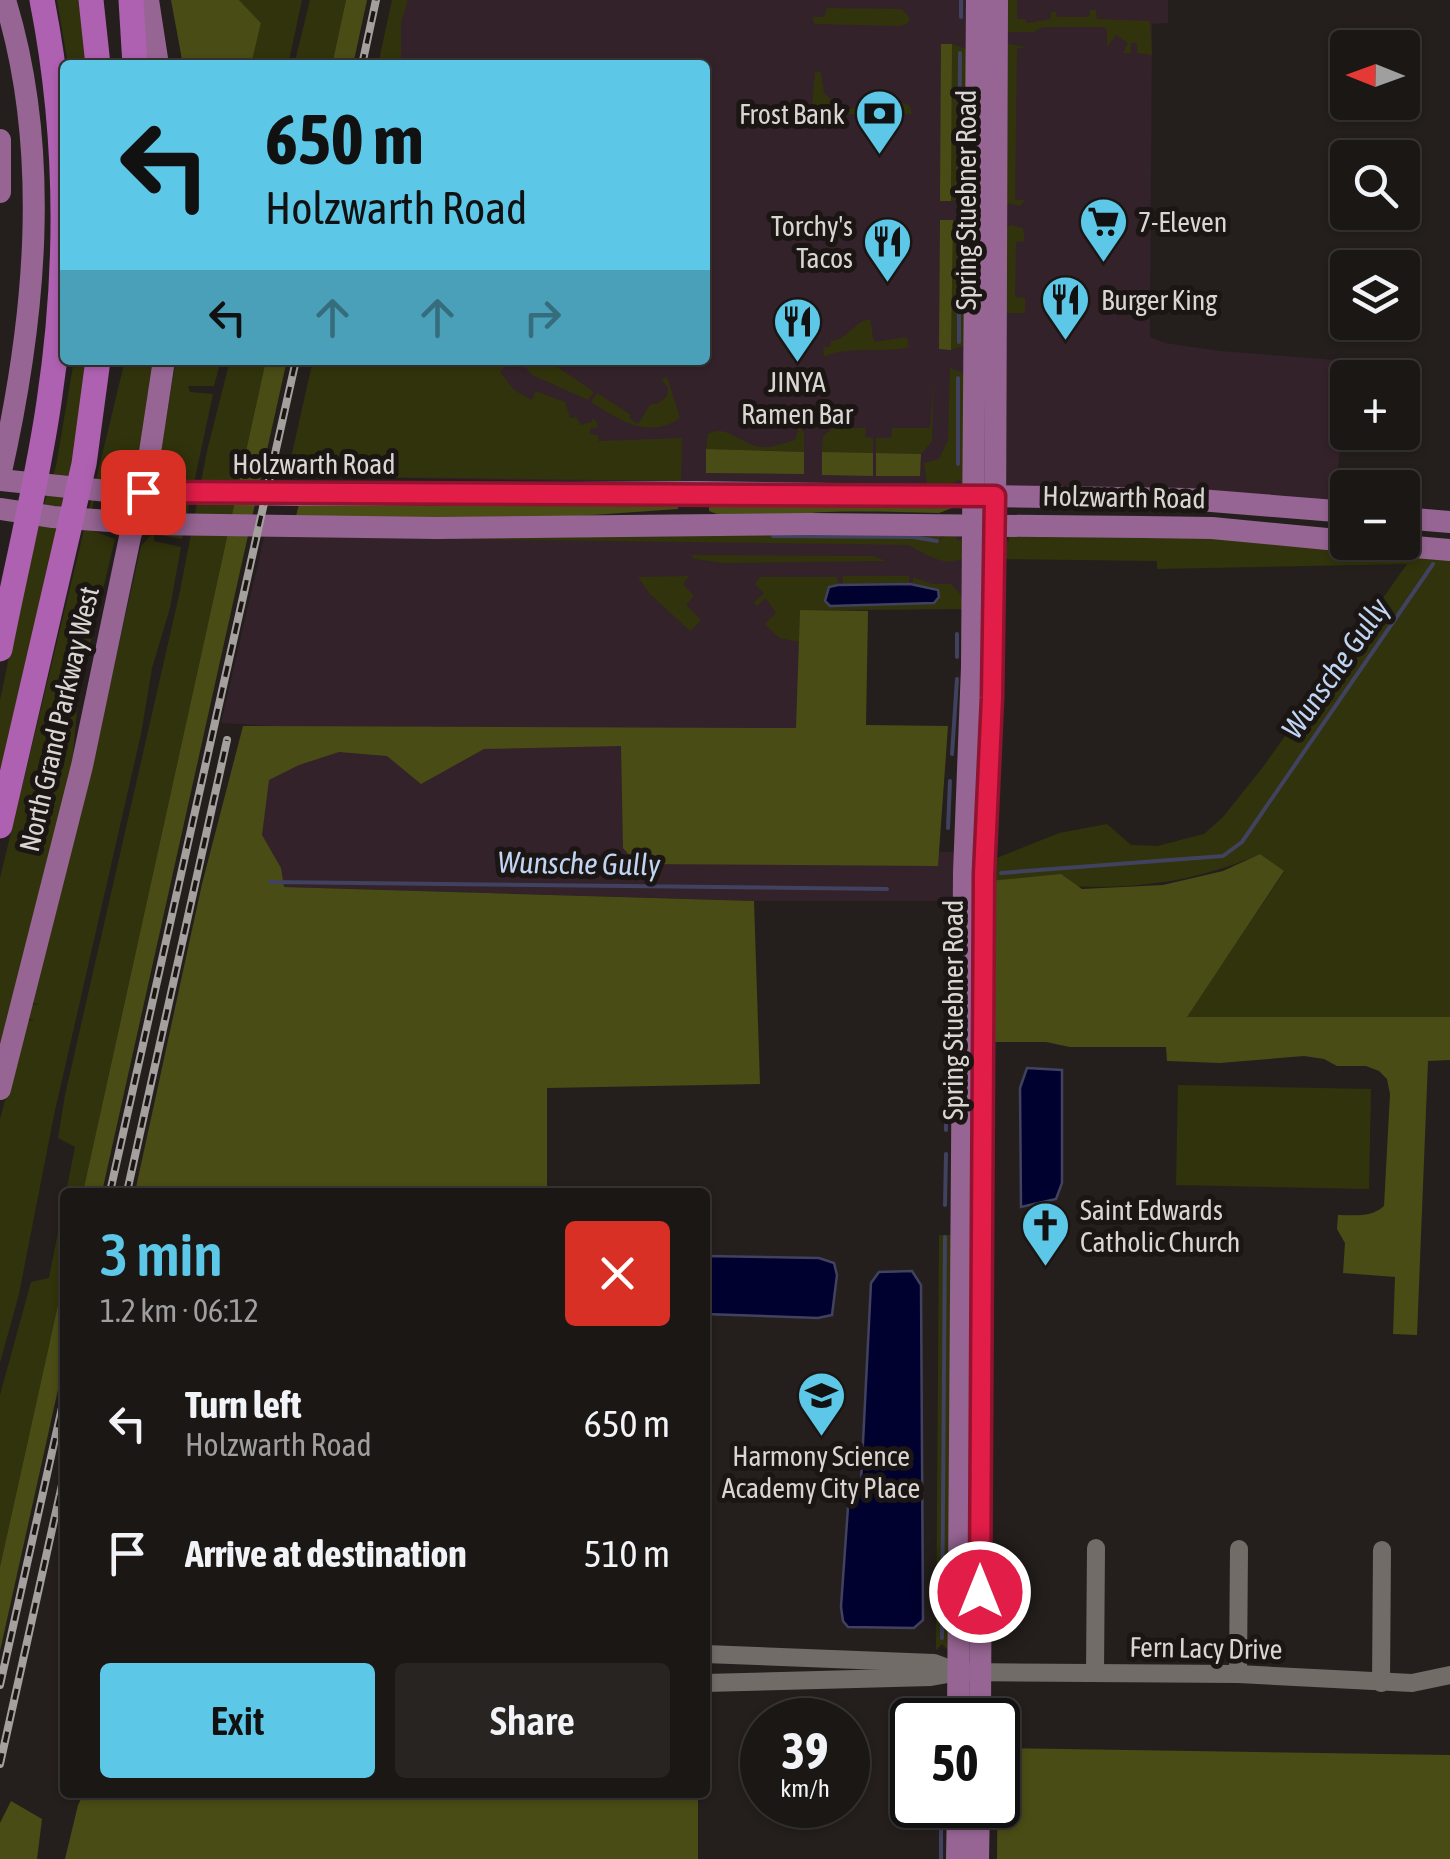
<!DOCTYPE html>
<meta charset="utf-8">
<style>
:root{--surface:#1b1715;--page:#282422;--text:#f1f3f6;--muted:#a09fa0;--line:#393634;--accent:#5dc7e8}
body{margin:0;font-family:"Asap Condensed",sans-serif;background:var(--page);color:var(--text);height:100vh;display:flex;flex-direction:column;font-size:38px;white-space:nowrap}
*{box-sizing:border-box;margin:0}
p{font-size:32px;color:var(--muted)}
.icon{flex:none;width:55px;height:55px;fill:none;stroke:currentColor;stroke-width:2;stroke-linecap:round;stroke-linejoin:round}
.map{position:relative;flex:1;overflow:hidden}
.details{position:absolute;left:60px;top:1188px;width:650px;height:610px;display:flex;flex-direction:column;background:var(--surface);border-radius:10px;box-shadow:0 2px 8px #0004,0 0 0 2px var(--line)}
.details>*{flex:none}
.top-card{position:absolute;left:60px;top:60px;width:650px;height:305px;border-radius:10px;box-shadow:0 2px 8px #0004,0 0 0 2px var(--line);background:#5dc7e8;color:#111;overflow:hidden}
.needle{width:65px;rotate:271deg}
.fabs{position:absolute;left:1330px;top:30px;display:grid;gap:20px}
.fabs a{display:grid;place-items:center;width:90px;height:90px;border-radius:10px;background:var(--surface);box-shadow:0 2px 8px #0004,0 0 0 2px var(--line);font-size:50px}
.speed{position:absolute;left:740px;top:1698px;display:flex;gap:20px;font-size:50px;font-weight:700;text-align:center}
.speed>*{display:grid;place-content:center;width:130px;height:130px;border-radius:50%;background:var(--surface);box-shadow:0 2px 8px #0004,0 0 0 2px var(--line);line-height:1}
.speed small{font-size:25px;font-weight:400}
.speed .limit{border:5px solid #111;border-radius:15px;background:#fff;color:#111}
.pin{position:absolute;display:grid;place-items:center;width:85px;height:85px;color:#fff;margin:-42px;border-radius:20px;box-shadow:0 5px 15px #0006}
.me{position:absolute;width:110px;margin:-55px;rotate:0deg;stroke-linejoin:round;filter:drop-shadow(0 0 8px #0008)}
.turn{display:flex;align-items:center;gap:35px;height:210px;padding:0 40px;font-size:45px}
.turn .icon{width:130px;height:130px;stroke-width:2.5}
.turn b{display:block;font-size:70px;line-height:85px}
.lanes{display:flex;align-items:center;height:95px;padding:0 40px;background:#0003;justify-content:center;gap:50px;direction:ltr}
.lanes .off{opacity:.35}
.round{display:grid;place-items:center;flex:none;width:105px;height:105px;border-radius:10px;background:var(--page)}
.overview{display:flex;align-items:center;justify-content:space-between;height:170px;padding:0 40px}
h1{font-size:60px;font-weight:600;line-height:75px;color:var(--accent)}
.primary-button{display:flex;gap:20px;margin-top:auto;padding:20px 40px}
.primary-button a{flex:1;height:115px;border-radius:10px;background:var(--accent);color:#111;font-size:40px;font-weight:600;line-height:115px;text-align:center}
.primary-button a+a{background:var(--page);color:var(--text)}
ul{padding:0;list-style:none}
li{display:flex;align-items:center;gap:30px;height:130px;padding:0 40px}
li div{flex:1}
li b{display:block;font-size:38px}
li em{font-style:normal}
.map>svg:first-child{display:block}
.commercial{fill:#332229}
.green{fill:#31330c}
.forest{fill:#4a4c15}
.water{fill:#00012e;stroke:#414160;stroke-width:2.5}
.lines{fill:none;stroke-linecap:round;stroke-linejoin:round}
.stream{stroke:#414160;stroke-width:4}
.minor{stroke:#726c68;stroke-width:18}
.major{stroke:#976594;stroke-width:22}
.highway{stroke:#af61b1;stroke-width:25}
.rail-casing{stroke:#a4a09d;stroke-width:8}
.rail{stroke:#1b1613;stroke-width:4;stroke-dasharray:11;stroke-linecap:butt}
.route-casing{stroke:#92132f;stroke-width:25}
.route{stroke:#e11d48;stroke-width:18}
.labels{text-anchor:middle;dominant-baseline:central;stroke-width:10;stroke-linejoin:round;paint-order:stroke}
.poi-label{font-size:28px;fill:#d9d5d3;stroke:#1b1613;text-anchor:start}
.street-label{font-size:28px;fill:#d9d5d3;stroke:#1b1613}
.water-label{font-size:30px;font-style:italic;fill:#c0d4f4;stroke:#1b1613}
</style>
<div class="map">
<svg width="1450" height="1859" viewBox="0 0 1450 1859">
<rect width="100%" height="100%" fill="#241f1c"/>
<!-- commercial -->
<g class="commercial">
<path d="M392 0H970L963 484 957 488 287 476 313 360H705V65H378Z"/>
<path d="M1003 0H1168V23L1152 24 1150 337 1165 343 1220 351 1349 361 1335 499 1287 500 1006 486Z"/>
<path d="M265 533H955L962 538 966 609 800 611 797 728H631L635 854 957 852 956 901H754L255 886 271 726 221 723Z"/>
</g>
<!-- green -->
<g class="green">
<path d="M57 0H78L89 65H68Z"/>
<path d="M239 0H302L288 65H251L261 23Z"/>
<path d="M310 0H346L332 65H294Z"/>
<path d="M392 0H408L401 23V65H378Z"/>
<path d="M1003 0H1017V19H1025L1027 23 1051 19V12H1056L1057 17H1089L1090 10H1096L1097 19 1150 21 1152 55 1137 53V43H1131V53H1123L1128 43 1116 35 1107 47V30L1104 27H1043L1033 32H1007Z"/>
<path d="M827 8 902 9 910 18 907 24 900 26 814 24 813 17H824Z"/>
<path d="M952 44 967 49 964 198 951 201Z"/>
<path d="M1008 44 1026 47 1017 49 1015 197 1016 200H1025L1020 206 1007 203Z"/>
<path d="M815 72H821L824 93 840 108 888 110 903 103 910 106 912 114H817L812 106Z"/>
<path d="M953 220 966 225 964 346 951 350Z"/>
<path d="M1011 225 1023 228 1025 241 1016 242 1015 297 1025 298V313H1001L1006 228Z"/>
<path d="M870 319 874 342 907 337 909 347C882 354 846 345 824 357L823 347H830L831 341C849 339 852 323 870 319Z"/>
<path d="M74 360H91L83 419 0 789V700L36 530 56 466Z"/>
<path d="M125 360H156L135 480 132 484 98 482 88 529 115 539 79 690 72 764 0 1059V878Z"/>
<path d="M176 360H221L214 386H188L190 392 213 394 182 539 154 534V541L181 547 170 608 152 668 141 734 54 1115 19 1294 0 1363V1119L27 1020 35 1021 28 1018 31 1004 39 1005 32 1002 90 773 141 546 153 533 164 480 159 458Z"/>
<path d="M230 360H266L83 1192H66L75 1147 58 1138 65 1095 180 591 207 451Z"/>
<path d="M313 360H504L497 366 507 365 500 372 514 390 532 400 536 391 565 402 570 418 577 417 580 425 592 422V418L596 421 598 428H590V434L598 435V441L682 438 681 481 287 476Z"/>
<path d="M522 360H547L594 392 588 400 532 375 520 361Z"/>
<path d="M950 368 966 374 963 484 959 480 952 484H927L924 463 939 459 948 440Z"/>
<path d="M667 377 680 418C648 440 620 420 591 402L597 393 631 415 629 418 638 424 650 405 659 403 667 396 668 387 661 380Z"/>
<path d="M934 379 932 441 921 454 876 453V438H891L892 428H930Z"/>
<path d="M799 427 804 432V452L706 449 708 434C726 423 741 445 762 447 773 448 784 443 795 440Z"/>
<path d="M833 428H866L865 437 873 438V453L822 452 823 436Z"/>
<path d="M945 531 939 540 951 532 956 534 957 541 963 539V558C943 568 926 554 909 545L458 539Z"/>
<path d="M1184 534 1450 557V1017H1186L1284 872 1260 854C1166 895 1089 889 989 881V861L1059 833 1107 824 1131 845 1157 846 1204 834 1223 817 1263 767 1407 564 1157 569V561L999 559 1006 540 1009 541 1008 535Z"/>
<path d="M691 555 873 556 886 561 723 563 695 559Z"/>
<path d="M689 576 683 584 694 596 686 605 701 620 690 631 650 594 638 577Z"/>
<path d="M843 576H909V586H913V577L932 584H951L966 601V609L800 610 799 642 779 638 765 624 776 613 766 598 757 606 753 603 764 593 755 584 760 577H837L839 586H842Z"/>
<path d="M1178 1085 1371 1089 1369 1189 1176 1185Z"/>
<path d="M65 1197V1273L0 1567V1395L31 1282 49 1278Z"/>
<path d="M939 1235H954L949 1651 942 1644 936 1650Z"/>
</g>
<!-- forest -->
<g class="forest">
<path d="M171 0H239L261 23 251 65H183Z"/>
<path d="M346 0H367L353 65H332Z"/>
<path d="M941 44H952L951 201H940Z"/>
<path d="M940 220H953L951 350 939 349Z"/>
<path d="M266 360H287L102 1192H83Z"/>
<path d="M706 449 804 452V474L706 473Z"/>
<path d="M822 452 873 453V476L822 475Z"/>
<path d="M876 453 921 454 920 476H876Z"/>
<path d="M663 501 678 504V509L550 518 295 520 299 504 438 506 439 504Z"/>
<path d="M715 503 953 506 955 507 939 513C902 512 864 511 827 512 790 513 744 526 709 511V506Z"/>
<path d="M800 610 868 611 866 725 948 726 938 866 637 864 623 848 621 746 484 749 421 784 387 756 339 752 299 765 269 780 262 835 281 868 284 887 754 901 760 1084 547 1088V1192H135L202 884 243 726 796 728Z"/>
<path d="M1260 854 1284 871 1187 1017H1450V1060L1428 1061 1417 1335 1393 1334 1395 1277 1343 1273 1345 1243 1337 1229 1338 1215C1354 1215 1371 1218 1384 1206L1390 1094 1387 1079 1379 1071 1366 1066H1337L1324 1059 1304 1056 1220 1063 1167 1061 1166 1047H1070L1046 1042H994L989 881 1061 874 1082 889 1163 885 1223 871Z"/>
<path d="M65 1273V1358L0 1651V1567Z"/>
<path d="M998 1748 1450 1755V1859H997Z"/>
<path d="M84 1793H698V1859H65L78 1805Z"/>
<path d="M11 1801 42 1819 37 1859H0V1823Z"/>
</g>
<!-- water -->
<g class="water">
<path d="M910 584 938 590 939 597 934 603 830 606 825 601 829 587 838 585Z"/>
<path d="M1027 1068 1062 1070V1183L1056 1199 1021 1207 1020 1088Z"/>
<path d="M705 1256 819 1258 834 1263 837 1275 832 1315 818 1318 705 1314Z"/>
<path d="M912 1271 921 1285 923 1620 914 1628 848 1627 843 1621 841 1607 848 1507 861 1482 871 1283 879 1272Z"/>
</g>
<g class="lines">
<!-- stream -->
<g class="stream">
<path d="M961 17V0"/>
<path d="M959 193 960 53"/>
<path d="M959 342V229"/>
<path d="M958 464V378"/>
<path d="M773 536 913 537 937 541"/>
<path d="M957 657V634"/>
<path d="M952 754 957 679"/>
<path d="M948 828 950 781"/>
<path d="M1001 873 1223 856 1242 842 1433 564"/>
<path d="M270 882 887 889"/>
<path d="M947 998V914"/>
<path d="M946 1130 947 1030"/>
<path d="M945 1205 946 1154"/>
<path d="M942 1638 945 1237"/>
<path d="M942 1720V1699"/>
<path d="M941 1859V1805"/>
</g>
<!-- minor -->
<g class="minor">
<path d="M705 1654 934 1663 958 1672"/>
<path d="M1095 1673 1096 1548"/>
<path d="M1238 1674 1239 1549"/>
<path d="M705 1683 931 1677 959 1672 1238 1674 1412 1683 1450 1675"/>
<path d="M1381 1683 1382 1550"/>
</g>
<!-- major -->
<g class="major">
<path d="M148 0 158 65"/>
<path d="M0 140V192"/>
<path d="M0 476C35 322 52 153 5 0"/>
<path d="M0 480 117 492 297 495 696 492 1187 499 1348 512"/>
<path d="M0 509 53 517 152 524 437 528 809 524 1142 527 1212 528 1348 541"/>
<path d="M1402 518 1450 522"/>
<path d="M1358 542 1450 550"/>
<path d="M0 1089 82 766 130 537 145 485 164 360"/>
<path d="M958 1720 964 873 972 667 977 0"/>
<path d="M980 1720 984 874 995 537 997 0"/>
<path d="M957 1859 958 1805"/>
<path d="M978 1859 979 1805"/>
</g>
<!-- highway -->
<g class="highway">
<path d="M91 0 98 65"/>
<path d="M131 0 135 65"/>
<path d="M0 649C16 567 37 485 49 402 69 269 68 132 42 0"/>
<path d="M0 826 84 464 98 360"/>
</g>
<defs>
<g id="rail">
<path d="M362 65 376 0"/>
<path d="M110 1192 296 360"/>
<path d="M127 1192 227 740"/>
<path d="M0 1685 65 1394"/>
<path d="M0 1764 65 1471"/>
</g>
</defs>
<!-- rail casing -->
<use href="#rail" class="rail-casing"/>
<!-- rail -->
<use href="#rail" class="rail"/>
</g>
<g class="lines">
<defs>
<path id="route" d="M143 492 995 496 992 698 984 874 980 1592"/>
</defs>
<!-- route casing -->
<use href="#route" class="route-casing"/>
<!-- route -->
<use href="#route" class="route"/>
</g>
<!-- icons -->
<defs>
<symbol id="bank-pin" viewBox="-11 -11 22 30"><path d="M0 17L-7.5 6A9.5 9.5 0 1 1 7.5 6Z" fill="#5dc7e8" stroke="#1b1613"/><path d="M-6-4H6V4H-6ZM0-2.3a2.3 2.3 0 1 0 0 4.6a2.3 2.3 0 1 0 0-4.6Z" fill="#111"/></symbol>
<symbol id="supermarket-pin" viewBox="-11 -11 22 30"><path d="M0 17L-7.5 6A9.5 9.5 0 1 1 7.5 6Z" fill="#5dc7e8" stroke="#1b1613"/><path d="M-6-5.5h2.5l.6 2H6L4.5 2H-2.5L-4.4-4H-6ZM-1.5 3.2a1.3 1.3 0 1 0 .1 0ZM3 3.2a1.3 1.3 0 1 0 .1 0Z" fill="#111"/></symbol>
<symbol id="restaurant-pin" viewBox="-11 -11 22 30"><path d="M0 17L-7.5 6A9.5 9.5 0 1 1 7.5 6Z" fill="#5dc7e8" stroke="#1b1613"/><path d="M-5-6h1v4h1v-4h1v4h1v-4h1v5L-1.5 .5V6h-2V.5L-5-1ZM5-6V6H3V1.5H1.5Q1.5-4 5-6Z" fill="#111"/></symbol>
<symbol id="church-pin" viewBox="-11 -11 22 30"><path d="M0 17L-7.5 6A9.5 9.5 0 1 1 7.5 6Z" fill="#5dc7e8" stroke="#1b1613"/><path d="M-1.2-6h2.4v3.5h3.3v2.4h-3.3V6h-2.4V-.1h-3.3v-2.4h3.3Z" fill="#111"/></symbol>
<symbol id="school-pin" viewBox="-11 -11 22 30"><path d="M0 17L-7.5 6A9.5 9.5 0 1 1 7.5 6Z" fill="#5dc7e8" stroke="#1b1613"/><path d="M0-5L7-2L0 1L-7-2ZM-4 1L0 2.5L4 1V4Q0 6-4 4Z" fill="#111"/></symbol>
</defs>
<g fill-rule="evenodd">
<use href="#bank-pin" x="852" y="86" width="55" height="75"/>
<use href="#supermarket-pin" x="1076" y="194" width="55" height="75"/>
<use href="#restaurant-pin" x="860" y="214" width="55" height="75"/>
<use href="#restaurant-pin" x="1038" y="272" width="55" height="75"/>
<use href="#restaurant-pin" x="770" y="294" width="55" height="75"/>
<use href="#church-pin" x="1018" y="1198" width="55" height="75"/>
<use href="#school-pin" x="794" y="1368" width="55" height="75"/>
</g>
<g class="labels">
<!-- poi labels -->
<g class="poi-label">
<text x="845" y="114" text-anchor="end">Frost Bank</text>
<text x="1138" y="222">7-Eleven</text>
<text x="853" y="226" text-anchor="end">Torchy's<tspan x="853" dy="32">Tacos</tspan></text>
<text x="1101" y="300">Burger King</text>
<text x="797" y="382" text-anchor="middle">JINYA<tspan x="797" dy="32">Ramen Bar</tspan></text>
<text x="1080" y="1210">Saint Edwards<tspan x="1080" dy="32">Catholic Church</tspan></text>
<text x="821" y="1456" text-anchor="middle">Harmony Science<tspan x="821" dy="32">Academy City Place</tspan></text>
</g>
<!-- street labels -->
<g class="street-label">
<text transform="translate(966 200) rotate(-90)">Spring Stuebner Road</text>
<text x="314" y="464">Holzwarth Road</text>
<text transform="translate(1124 497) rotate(1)">Holzwarth Road</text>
<text transform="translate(59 719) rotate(-77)">North Grand Parkway West</text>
<text transform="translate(953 1010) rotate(-90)">Spring Stuebner Road</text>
<text transform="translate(1206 1648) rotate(1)">Fern Lacy Drive</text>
</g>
<!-- water labels -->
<g class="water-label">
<text transform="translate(1335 668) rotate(-55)">Wunsche Gully</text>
<text transform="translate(579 863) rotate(1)">Wunsche Gully</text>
</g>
</g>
</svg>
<div class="fabs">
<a><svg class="needle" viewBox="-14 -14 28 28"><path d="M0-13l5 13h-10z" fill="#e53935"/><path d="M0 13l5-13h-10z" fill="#a09fa0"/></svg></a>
<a><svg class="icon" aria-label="search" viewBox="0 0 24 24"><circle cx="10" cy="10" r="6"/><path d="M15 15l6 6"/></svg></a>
<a><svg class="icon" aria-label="layers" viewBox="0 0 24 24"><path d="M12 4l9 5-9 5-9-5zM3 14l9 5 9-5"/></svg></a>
<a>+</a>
<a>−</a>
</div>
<div class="speed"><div>39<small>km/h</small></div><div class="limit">50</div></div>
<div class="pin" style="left:143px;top:492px;background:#d93025"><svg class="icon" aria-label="arrive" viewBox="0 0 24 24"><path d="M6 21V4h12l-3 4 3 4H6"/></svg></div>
<svg class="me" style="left:980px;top:1592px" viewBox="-20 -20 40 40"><circle r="17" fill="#e11d48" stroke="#fff" stroke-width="3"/><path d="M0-11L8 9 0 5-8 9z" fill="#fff"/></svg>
<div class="top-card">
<div class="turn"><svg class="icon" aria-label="left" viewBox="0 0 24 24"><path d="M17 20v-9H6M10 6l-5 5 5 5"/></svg><div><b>650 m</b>Holzwarth Road</div></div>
<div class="lanes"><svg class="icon" aria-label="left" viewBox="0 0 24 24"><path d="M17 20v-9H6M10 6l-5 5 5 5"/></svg><svg class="icon off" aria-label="ahead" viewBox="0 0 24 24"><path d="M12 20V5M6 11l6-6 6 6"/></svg><svg class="icon off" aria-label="ahead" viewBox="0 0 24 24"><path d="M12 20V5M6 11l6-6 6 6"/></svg><svg class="icon off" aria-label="right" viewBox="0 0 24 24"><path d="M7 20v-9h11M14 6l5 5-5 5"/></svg></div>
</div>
<section class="details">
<div class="overview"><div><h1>3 min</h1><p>1.2 km · 06:12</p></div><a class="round" style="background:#d93025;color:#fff"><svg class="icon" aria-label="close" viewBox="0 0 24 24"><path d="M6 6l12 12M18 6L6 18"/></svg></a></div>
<ul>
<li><svg class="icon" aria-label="left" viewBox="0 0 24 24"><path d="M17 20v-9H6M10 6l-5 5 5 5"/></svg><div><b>Turn left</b><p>Holzwarth Road</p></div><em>650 m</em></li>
<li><svg class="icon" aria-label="arrive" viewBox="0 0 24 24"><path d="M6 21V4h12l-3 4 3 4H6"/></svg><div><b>Arrive at destination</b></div><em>510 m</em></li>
</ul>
<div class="primary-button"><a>Exit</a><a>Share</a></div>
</section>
</div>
